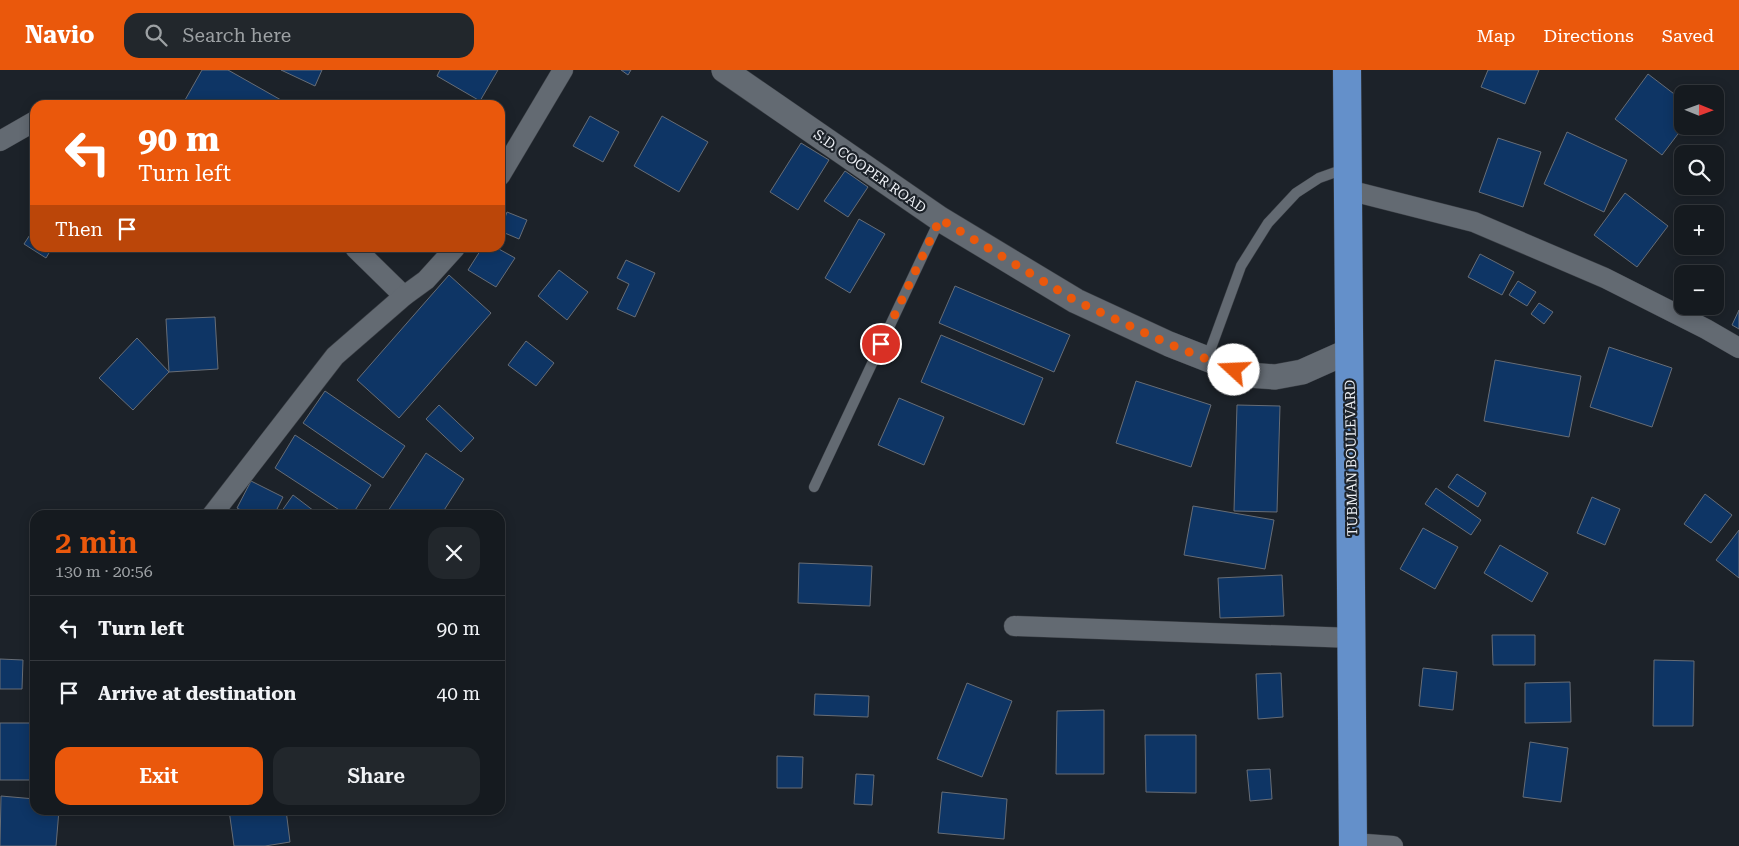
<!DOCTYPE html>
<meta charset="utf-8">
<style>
:root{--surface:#151a1f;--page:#22272c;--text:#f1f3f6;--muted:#9da1a4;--line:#34383d;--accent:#ea580c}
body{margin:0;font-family:"Roboto Serif",serif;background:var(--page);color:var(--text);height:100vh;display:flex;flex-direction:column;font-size:19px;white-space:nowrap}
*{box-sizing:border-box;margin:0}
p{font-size:16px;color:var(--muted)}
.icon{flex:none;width:28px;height:28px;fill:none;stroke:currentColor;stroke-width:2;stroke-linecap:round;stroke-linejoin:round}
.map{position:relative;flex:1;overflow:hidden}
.details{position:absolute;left:30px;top:440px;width:475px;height:305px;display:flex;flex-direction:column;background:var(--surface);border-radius:15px;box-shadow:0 2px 12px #0003,0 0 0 1px var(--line)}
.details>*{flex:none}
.banner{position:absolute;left:30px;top:30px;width:475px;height:152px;border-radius:15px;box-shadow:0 2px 12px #0003,0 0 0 1px var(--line);background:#ea580c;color:#fff;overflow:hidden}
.needle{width:32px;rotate:91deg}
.tools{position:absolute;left:1674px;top:15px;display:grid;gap:10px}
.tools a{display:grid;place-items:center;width:50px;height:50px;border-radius:10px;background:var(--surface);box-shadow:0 2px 12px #0003,0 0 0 1px var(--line);font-size:25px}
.pin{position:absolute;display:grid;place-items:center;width:42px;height:42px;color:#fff;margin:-21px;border:2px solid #fff;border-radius:50%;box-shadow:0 1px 5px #0007}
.me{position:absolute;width:55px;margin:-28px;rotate:290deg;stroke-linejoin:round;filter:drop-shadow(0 0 4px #0008)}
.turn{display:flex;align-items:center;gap:18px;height:105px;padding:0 25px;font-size:22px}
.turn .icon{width:65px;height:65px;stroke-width:2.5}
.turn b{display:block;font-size:35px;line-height:42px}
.then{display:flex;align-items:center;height:48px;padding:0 25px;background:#0003;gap:10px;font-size:19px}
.round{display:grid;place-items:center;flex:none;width:52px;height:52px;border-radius:15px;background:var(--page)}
.overview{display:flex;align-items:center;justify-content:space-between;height:85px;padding:0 25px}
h1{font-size:30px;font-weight:600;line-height:38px;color:var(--accent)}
.primary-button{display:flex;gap:10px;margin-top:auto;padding:10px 25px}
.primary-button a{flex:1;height:58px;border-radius:15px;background:var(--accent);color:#fff;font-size:20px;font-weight:600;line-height:58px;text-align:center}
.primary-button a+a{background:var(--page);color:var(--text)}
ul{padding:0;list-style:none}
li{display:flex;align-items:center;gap:15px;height:65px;padding:0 25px;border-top:1px solid var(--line)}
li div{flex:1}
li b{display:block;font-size:19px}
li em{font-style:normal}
header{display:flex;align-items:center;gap:30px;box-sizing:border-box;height:70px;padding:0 25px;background:var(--accent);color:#fff}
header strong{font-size:24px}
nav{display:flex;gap:28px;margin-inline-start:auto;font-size:18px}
.search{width:350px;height:45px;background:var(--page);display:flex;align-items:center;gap:12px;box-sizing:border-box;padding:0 18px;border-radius:15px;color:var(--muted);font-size:19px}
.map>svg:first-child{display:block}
.building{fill:#0e3565;stroke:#676d76}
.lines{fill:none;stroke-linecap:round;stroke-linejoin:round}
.service-casing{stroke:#3a3e44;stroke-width:11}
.minor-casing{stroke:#3a3e44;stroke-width:21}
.tertiary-casing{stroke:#3a3e44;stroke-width:26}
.trunk-casing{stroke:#3a3e44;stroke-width:29}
.service{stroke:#636a72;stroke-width:10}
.minor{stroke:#636a72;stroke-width:20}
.tertiary{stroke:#636a72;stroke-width:25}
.trunk{stroke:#6490ca;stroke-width:28}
.route{stroke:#ea580c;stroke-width:9;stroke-dasharray:0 16.2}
.labels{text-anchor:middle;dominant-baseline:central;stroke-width:4.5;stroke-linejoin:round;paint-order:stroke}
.street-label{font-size:14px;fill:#eef1f6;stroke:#1c2229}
</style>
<header>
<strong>Navio</strong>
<div class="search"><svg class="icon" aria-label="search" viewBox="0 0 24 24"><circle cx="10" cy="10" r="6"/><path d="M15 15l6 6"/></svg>Search here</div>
<nav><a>Map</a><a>Directions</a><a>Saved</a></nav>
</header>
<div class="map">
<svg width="1739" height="776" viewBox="0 0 1739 776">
<rect width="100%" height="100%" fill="#1c2229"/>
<!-- building -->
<g class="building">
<path d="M202 0H228L281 30 278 35H195L185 30Z"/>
<path d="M281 0H322L315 16Z"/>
<path d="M440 0H498L480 31 437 6Z"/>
<path d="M621 0H631L628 5Z"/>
<path d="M1488 0H1539L1525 34 1481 17Z"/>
<path d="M1648 4 1682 30V56H1684L1662 85 1615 49Z"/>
<path d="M590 46 619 62 603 92 573 76Z"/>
<path d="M662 46 708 72 679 122 634 96Z"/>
<path d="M1567 62 1627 90 1604 142 1544 114Z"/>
<path d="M1498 68 1541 82 1523 137 1479 122Z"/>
<path d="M801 73 829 90 798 140 770 122Z"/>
<path d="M845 101 868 117 848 147 824 131Z"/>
<path d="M1625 123 1668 156 1637 197 1594 165Z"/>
<path d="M507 142 527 150 519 169 500 161Z"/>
<path d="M859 149 885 164 850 223 825 208Z"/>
<path d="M35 157V178H52L46 188 24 174Z"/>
<path d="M482 178H497L515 188 496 217 468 200Z"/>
<path d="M1480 184 1514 202 1502 225 1468 207Z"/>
<path d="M626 190 655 203 635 247 617 239 629 214 617 208Z"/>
<path d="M559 200 588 222 567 250 538 226Z"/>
<path d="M449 205 491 243 399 348 357 310Z"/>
<path d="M1518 211 1536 222 1527 236 1509 225Z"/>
<path d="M955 216 1070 265 1054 302 939 253Z"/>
<path d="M1539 233 1553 242 1544 254 1531 244Z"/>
<path d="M1739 240V259L1732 255Z"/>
<path d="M215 247 218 299 169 302 166 249Z"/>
<path d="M941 265 1043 308 1024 355 921 312Z"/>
<path d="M137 268 169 302 133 340 99 308Z"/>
<path d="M526 271 554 293 536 316 508 295Z"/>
<path d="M1609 277 1672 298 1652 357 1590 337Z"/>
<path d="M1495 290 1581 306 1569 367 1484 351Z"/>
<path d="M1136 311 1211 335 1191 397 1116 373Z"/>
<path d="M325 321 405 376 383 408 303 353Z"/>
<path d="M899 328 944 347 924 395 878 375Z"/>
<path d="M439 335 474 368 461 382 426 349Z"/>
<path d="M1237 335 1280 336 1277 442 1234 441Z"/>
<path d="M295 365 371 415 352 445H347L275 398Z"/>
<path d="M426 383 464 409 441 445H394L388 441Z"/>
<path d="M1457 404 1486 423 1478 437 1448 417Z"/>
<path d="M251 411 283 427 274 445H250L237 438Z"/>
<path d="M1436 418 1481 450 1471 465 1425 434Z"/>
<path d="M1705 424 1732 445 1711 473 1684 454Z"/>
<path d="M293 425 318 444 317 445H279Z"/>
<path d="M1592 427 1620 439 1605 475 1577 463Z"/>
<path d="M1193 436 1274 450 1265 499 1184 485Z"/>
<path d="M1423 458 1458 477 1435 519 1400 499Z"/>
<path d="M1739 460V508L1716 490Z"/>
<path d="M1500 475 1548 503 1532 532 1484 503Z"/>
<path d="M799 493 872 496 870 536 798 533Z"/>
<path d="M1282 505 1284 546 1220 548 1218 508Z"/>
<path d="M1492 565H1535V595H1493Z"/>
<path d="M0 589 23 590 22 619H0Z"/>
<path d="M1654 590 1694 591 1693 656H1653Z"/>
<path d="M1423 598 1457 602 1453 640 1419 636Z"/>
<path d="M1281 603 1283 647 1258 649 1256 604Z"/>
<path d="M1570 612 1571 652 1525 653V613Z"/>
<path d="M967 613 1012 631 982 707 937 689Z"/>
<path d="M815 624 869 626 868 647 814 645Z"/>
<path d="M1104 640V704H1056L1057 641Z"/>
<rect x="0" y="653" width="32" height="57"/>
<path d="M1145 665H1196V723L1146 722Z"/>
<path d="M1530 672 1568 678 1561 732 1523 727Z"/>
<path d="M777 686 803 687 802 718H777Z"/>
<path d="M1270 699 1272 729 1250 731 1247 700Z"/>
<path d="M856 704 874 705 872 735 854 734Z"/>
<path d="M942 722 1007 729 1004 769 938 763Z"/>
<path d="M1 726 35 729V740H59L56 776H0Z"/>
<path d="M174 740H213L174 745Z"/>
<path d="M229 740H286L290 772 265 776H234Z"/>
</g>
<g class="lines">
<defs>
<g id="service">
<path d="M1207 289 1241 196 1268 153 1296 123 1319 108 1347 98"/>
<path d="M814 417 940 149"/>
</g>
<g id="minor">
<path d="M0 71 35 51"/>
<path d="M500 106 563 0"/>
<path d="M1348 120 1474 152 1605 208 1706 259 1739 278"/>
<path d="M355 178 404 226"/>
<path d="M212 445 335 286 404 226 426 210 455 178"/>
<path d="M1014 556 1353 568"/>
<path d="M1353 773 1393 776"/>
</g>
<path id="tertiary" d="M724 0 940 149 1076 231 1169 274 1248 305 1275 307 1302 302 1349 281"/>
<path id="trunk" d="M1347 0 1353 776"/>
</defs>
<!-- service casing -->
<use href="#service" class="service-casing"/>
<!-- minor casing -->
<use href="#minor" class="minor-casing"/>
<!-- tertiary casing -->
<use href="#tertiary" class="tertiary-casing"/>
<!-- trunk casing -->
<use href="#trunk" class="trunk-casing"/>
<!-- service -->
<use href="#service" class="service"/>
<!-- minor -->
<use href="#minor" class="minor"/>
<!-- tertiary -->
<use href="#tertiary" class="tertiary"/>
<!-- trunk -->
<use href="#trunk" class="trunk"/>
</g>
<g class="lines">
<!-- route -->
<path class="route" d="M881 274 940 149 1076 231 1169 274 1234 300"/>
</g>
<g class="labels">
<!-- street labels -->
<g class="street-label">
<text transform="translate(870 101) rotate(35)">S.D. COOPER ROAD</text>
<text transform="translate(1351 388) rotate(-91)">TUBMAN BOULEVARD</text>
</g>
</g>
</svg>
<div class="tools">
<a><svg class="needle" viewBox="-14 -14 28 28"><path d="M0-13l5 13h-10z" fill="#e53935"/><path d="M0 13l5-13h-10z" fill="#9da1a4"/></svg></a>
<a><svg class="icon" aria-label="search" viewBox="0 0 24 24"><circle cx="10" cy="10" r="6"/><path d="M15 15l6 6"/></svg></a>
<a>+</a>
<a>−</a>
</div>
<div class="pin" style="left:881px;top:274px;background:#d93025"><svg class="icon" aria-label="arrive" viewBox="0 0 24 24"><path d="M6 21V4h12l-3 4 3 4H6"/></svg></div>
<svg class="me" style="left:1234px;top:300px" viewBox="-20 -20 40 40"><circle r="19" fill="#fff"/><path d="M0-13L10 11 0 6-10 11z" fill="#ea580c"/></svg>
<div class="banner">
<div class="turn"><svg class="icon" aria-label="left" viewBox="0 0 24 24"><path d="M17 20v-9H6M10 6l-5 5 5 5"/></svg><div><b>90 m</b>Turn left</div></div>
<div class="then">Then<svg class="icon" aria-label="arrive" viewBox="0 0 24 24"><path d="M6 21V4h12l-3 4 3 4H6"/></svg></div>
</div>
<section class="details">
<div class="overview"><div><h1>2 min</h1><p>130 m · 20:56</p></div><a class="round"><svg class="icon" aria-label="close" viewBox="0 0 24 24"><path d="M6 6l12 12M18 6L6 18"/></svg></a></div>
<ul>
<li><svg class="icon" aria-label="left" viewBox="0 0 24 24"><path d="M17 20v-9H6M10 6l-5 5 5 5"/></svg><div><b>Turn left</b></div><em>90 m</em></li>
<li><svg class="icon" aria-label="arrive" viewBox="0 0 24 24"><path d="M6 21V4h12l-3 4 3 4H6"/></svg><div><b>Arrive at destination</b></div><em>40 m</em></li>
</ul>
<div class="primary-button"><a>Exit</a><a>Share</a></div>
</section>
</div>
